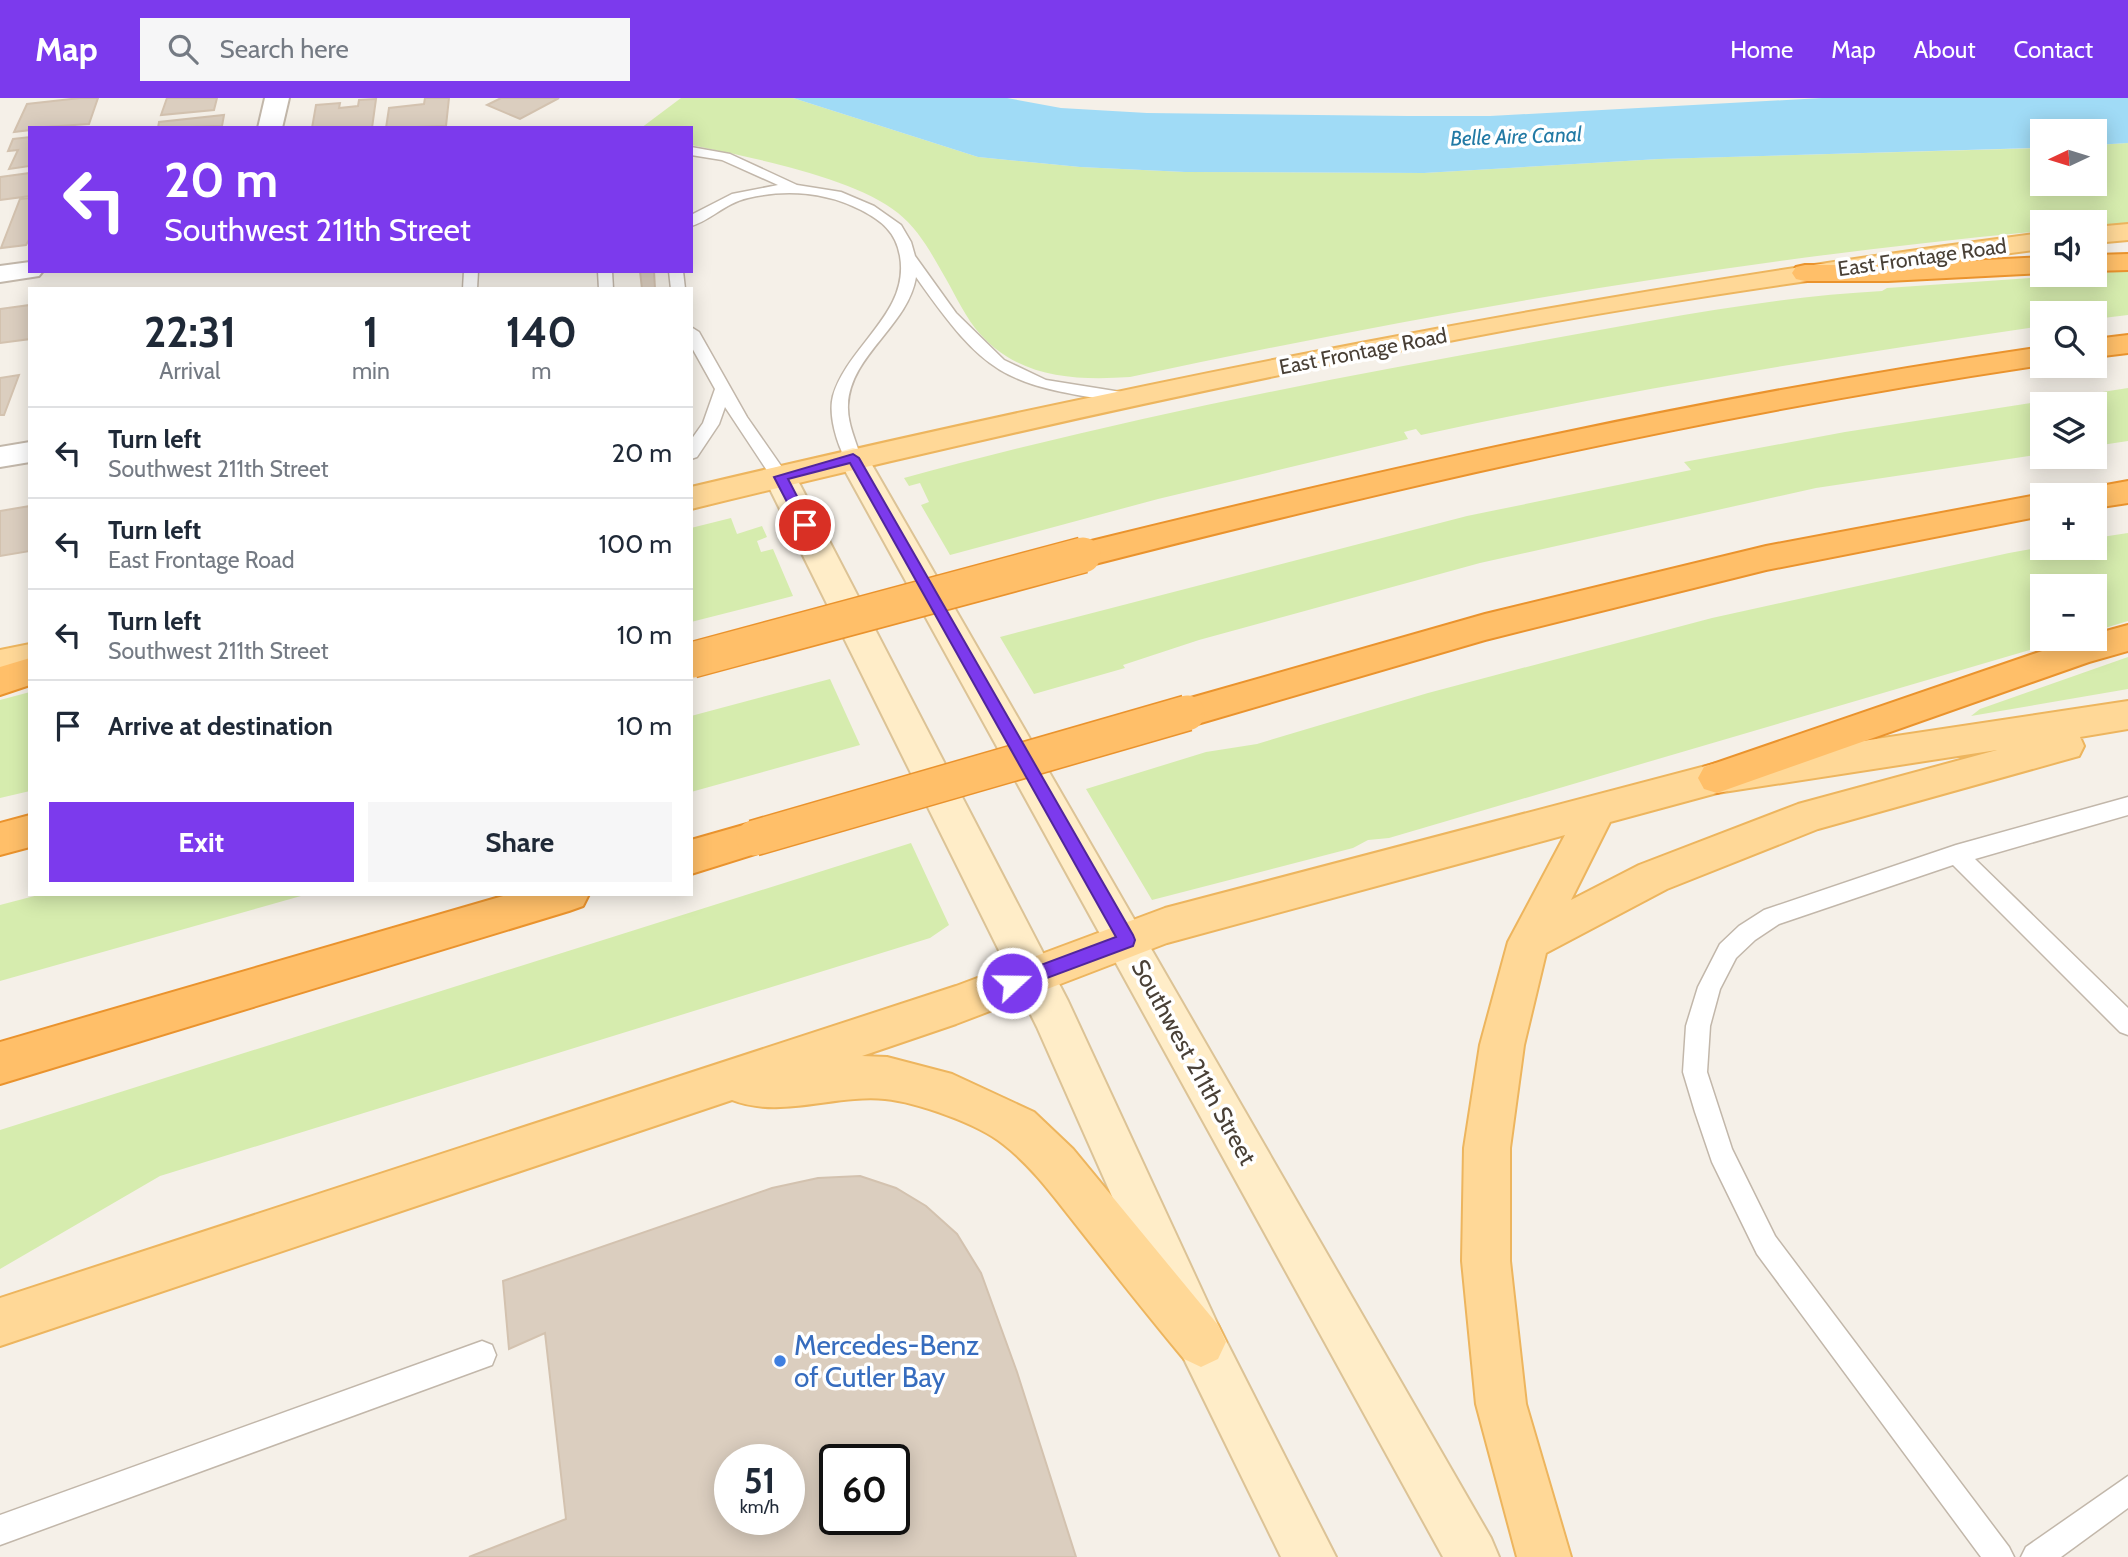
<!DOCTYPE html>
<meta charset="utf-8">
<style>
:root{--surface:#fff;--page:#f6f6f7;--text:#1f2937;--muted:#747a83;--line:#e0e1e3;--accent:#7c3aed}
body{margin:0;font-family:Cabin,sans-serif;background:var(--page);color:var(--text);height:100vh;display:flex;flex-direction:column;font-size:26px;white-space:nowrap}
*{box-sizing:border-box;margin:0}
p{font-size:23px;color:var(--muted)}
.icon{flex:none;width:38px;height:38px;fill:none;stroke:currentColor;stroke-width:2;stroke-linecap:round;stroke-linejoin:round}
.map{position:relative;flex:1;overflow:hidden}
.panel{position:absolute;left:28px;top:189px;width:665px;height:609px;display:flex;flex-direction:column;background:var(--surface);border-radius:0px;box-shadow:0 4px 18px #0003}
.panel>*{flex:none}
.hud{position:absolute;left:28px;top:28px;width:665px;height:147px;border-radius:0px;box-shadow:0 4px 18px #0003;background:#7c3aed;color:#fff;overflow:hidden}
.needle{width:46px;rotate:266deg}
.controls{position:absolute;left:2030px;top:21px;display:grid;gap:14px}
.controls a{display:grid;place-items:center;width:77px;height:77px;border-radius:0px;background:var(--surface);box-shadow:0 4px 18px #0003;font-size:35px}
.speed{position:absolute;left:714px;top:1346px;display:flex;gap:14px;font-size:35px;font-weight:700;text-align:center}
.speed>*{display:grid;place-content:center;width:91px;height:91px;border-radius:50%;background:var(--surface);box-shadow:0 4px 18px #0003;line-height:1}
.speed small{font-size:18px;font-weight:400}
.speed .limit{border:4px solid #111;border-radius:10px;background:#fff;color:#111}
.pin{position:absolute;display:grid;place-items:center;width:60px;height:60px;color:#fff;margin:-30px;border:4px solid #fff;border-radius:50%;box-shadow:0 2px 7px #0007}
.me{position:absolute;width:77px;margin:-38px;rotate:69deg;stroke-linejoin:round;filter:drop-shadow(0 0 5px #0008)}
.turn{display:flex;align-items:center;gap:24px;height:147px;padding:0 21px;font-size:32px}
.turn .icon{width:91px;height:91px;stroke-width:2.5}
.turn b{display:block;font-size:49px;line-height:60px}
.eta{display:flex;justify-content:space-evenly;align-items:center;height:119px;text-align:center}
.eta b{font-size:42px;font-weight:700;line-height:49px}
.action{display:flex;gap:14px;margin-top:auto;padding:14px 21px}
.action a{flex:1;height:80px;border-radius:0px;background:var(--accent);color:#fff;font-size:28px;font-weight:700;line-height:80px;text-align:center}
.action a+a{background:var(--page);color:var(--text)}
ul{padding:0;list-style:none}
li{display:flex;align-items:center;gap:21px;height:91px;padding:0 21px;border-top:2px solid var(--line)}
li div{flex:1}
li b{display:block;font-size:26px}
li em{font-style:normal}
header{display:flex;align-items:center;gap:42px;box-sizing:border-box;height:98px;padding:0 35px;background:var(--accent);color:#fff}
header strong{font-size:33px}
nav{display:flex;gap:38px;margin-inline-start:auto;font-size:24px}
.search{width:490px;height:63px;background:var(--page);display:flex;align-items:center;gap:18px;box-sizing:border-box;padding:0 24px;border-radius:0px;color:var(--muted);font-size:26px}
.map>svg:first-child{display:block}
.green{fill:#d6ecae}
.water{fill:#a0dbf6}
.building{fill:#dbcebf;stroke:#d3c2af;stroke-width:2;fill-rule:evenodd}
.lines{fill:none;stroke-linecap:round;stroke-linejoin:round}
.lane-casing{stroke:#c2b7aa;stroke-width:3}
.street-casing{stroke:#c2b7aa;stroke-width:4}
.secondary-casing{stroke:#dcc396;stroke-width:4}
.primary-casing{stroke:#edb55e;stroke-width:4}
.highway-casing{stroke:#ea932d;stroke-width:4}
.lane{fill:#fff;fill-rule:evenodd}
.street{fill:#fff;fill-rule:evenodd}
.secondary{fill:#ffedc8;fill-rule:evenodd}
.primary{fill:#ffd897;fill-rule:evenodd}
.highway{fill:#ffbf69;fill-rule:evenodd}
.highway-bridge-casing{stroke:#ea932d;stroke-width:38;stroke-linecap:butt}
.highway-bridge{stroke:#ffbf69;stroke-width:35}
.route{fill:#7c3aed;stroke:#51269a;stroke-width:2}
.shop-dot{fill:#3f7fe0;stroke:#fff;stroke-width:2.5}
.labels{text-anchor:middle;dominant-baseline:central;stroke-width:7;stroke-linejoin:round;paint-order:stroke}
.far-water-label{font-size:21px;font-style:italic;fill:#227aa5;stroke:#fff}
.far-street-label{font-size:21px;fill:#494036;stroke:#fff}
.street-label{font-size:24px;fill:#494036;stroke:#fff}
.near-shop-label{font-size:28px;fill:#366cbe;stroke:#fff;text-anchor:start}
</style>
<header>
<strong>Map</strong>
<div class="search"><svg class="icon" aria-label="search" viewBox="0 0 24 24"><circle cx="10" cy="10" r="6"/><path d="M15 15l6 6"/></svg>Search here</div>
<nav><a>Home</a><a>Map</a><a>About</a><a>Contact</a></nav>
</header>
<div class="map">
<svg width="2128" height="1459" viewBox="0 0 2128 1459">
<rect width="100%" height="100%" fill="#f5f0e8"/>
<!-- green -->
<g class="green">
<path d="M681 0H793L978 59 1080 69 1185 74 1424 75 1659 61 2042 50V86H2095V47L2128 45V125L2095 128V124H2042V133C1736 161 1430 215 1130 279 1071 283 1014 279 975 230 962 213 953 192 942 174 930 153 918 131 898 115 854 79 748 59 691 47V30H641Z"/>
<path d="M2128 173V217L2095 221V215H2042V228C1834 258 1627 292 1421 337L1416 331 1404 334 1408 341 1158 401 950 457 921 407 929 404 920 385 909 388 904 380C1108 324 1316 283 1523 246 1640 225 1766 199 1882 193L1887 190Z"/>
<path d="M2128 290V343L2095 348V306H2042V356L1816 390 1480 465 1199 542 1123 567 1125 570 1034 596 1000 539 1467 418 1691 372 1684 364 1845 334Z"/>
<path d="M731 420 737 436 762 428 767 439 757 443 761 454 773 451 793 498 691 524V430Z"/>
<path d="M2128 435V523L2095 533V488H2042V541H2067L1389 740 1368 742 1353 750 1152 802 1086 691 1206 654 1257 646 1428 595 1712 520 2009 455 2042 449 2095 450V440Z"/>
<path d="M2128 559V591L1971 618 1980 611Z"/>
<path d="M830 581 860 647 691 694V618Z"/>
<path d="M30 594V693L0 700V602Z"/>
<path d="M911 745 949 827 930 840 160 1078 0 1171V1032Z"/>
<path d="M42 796H308L0 883V807Z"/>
</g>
<!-- water -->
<path class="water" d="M793 0H1007L1061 10 1147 15 1408 18H1490L1822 0H2128V45L2095 47V33H2042V50H2036L1659 61 1424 75 1185 74 1080 69 978 59Z"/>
<!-- building -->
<g class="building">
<path d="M80 0H98L89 26 30 30V32L14 34 27 6Z"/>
<path d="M167 0H217L214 12 161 17Z"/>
<path d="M425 0H449L446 28 386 30 389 10 424 6Z"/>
<path d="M501 0H559L520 21 487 7Z"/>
<path d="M376 1 372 30H312L316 7 340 5 339 10 358 8 359 2Z"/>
<path d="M224 17 222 28 158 30 159 24Z"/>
<path d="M30 39V68L9 71 18 52 8 53 13 41Z"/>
<path d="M30 75V98L0 102V79Z"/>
<path d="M30 100V140L26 147 1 150 20 101Z"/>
<path d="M640 173H654L655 191H642Z"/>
<path d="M30 207V241L0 245V211Z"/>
<path d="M19 277 4 317H0V280Z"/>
<path d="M30 408V453L0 458V413Z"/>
<path d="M860 1078 896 1090 926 1108 957 1136 981 1175 1017 1274 1076 1459H469L566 1421 545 1235 509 1251 503 1183 772 1090 818 1080ZM730 1362H789V1421H730ZM835 1362H894V1421H835Z"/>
</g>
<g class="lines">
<defs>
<g id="lane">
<path d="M691 49 730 56 797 87 841 94 874 108 901 127 911 144 915 158 956 215 1004 262 1046 282 1121 294 1129 299 1121 304C1003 287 985 277 916 179 908 228 850 257 848 307 847 325 856 343 861 360L853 366 847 364C837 347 828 317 833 298 848 247 910 215 900 158 896 134 882 123 861 112 826 94 786 91 748 100 725 105 710 123 691 128V117L732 96 778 87 722 62 691 57Z"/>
<path d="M464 173H478L477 191H463Z"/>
<path d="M598 173H612L613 191H599Z"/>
<path d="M669 173H683L685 191H671Z"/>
<path d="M691 229 699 234 747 319 786 375 788 379 786 383H774L725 309 719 326 697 359 691 361V342L703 325 715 291 691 248Z"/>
<path d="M2128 699V717L1975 761 2128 910V937L2120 934 1953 767 1779 826 1755 842 1736 860 1720 891 1710 928 1707 974 1732 1051 1775 1138 2009 1449 2014 1459H1981L1757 1156 1712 1064 1695 1014 1683 974 1686 928 1698 889 1720 846 1739 828 1764 812 1956 747Z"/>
<path d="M482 1243 492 1247 496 1257 492 1267 0 1447V1417Z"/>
<path d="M2128 1378V1410L2061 1459H2021L2026 1449Z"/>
</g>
<g id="street">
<path d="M265 0H289L282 30H258Z"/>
<path d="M30 164V173H43L39 178 0 184V168Z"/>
<path d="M30 344V364L0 369V349Z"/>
</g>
<g id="secondary">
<path d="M853 350 864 353 868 360 1491 1440 1499 1459H1443L838 360 842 353Z"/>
<path d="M780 368 791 372 796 379 1068 903 1218 1227 1336 1459H1281L1184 1261 1037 929 764 379 769 372Z"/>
</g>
<g id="primary">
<path d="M2128 126V142L2095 145V129Z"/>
<path d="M2042 135V151C1871 173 1699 197 1529 228 1248 280 969 343 691 411V389C1140 283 1585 194 2042 135Z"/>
<path d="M30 546V572L0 578V552Z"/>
<path d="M2128 603V631L2080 639 2084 648 2079 658 1818 731 1667 791 1546 855 1524 947 1510 1050V1163L1526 1306 1571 1459H1517L1476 1306 1462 1163 1464 1050 1480 947 1508 844 1565 737 1167 845 956 926 862 958 887 959 952 976 1034 1014 1073 1051 1218 1227 1226 1244 1218 1261 1201 1269 1184 1261C1149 1219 1115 1176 1081 1133 1057 1103 1033 1069 1003 1046 979 1026 916 1004 885 1001 835 996 780 1021 732 1002L0 1248V1200L956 888 1165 810 1717 665ZM1997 652 1798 706 1639 767 1571 802 1610 724 1717 695Z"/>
</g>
<g id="highway">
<path d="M2128 156V172L2095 173V157Z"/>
<path d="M2042 159V175L1888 183H1805L1796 181 1792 175 1796 169 1805 167H1888Z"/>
<path d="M2128 237V255L2095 259V241Z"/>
<path d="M2042 249V267C1718 315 1400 388 1083 469L1071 465 1067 457 1071 449 1083 445C1400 367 1718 296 2042 249Z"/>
<path d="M2128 383V405L2095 410V397H2080L2084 391Z"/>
<path d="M2042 396 2046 397H2042V418L1766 472 1485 542 1187 629 1174 625 1169 615 1174 605 1187 601 1485 516 1766 448Z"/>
<path d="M2128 527V553L2089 564 1717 695 1704 691 1698 680 1704 669 2071 543 2095 541V536Z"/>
<path d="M30 560V587L0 597V569Z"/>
<path d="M30 717V749L0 757V725Z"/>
<path d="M754 724 768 728 773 740 768 752 691 776V742Z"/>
<path d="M510 796H589L583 808 569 813 0 986V944Z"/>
</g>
</defs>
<!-- lane casing -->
<use href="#lane" class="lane-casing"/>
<!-- street casing -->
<use href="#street" class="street-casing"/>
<!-- secondary casing -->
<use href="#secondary" class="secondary-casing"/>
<!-- primary casing -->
<use href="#primary" class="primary-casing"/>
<!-- highway casing -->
<use href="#highway" class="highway-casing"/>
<!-- lane -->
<use href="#lane" class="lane"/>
<!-- street -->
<use href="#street" class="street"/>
<!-- secondary -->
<use href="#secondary" class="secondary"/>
<!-- primary -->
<use href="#primary" class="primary"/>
<!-- highway -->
<use href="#highway" class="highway"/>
<defs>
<g id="highway-bridge">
<path d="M692 562 1083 457"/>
<path d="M754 740 1187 615"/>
</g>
</defs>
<!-- highway-bridge casing -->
<use href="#highway-bridge" class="highway-bridge-casing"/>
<!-- highway-bridge -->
<use href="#highway-bridge" class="highway-bridge"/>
</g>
<!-- route -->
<path class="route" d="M853 356 859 360 1133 837 1135 842 1133 848 1012 893 1006 891 1004 885 1006 880 1116 839 850 365 788 381 812 427 805 432 799 427 774 379Z"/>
<!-- markers -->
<circle class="shop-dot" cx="780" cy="1263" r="7"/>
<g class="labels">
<!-- far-water labels -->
<g class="far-water-label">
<text transform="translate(1516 38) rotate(-2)">Belle Aire Canal</text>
</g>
<!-- far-street labels -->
<g class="far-street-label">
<text transform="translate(1922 159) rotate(-8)">East Frontage Road</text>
<text transform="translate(1363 253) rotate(-11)">East Frontage Road</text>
</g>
<!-- street labels -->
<g class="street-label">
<text transform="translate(1194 964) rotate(61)">Southwest 211th Street</text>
</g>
<!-- near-shop labels -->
<g class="near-shop-label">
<text x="794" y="1247">Mercedes-Benz<tspan x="794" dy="32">of Cutler Bay</tspan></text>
</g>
</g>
</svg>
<div class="controls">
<a><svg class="needle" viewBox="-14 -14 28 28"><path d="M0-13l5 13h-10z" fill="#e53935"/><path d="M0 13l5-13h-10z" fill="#747a83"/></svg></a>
<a><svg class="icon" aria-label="sound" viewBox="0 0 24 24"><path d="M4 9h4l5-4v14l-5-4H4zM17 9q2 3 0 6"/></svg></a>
<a><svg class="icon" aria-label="search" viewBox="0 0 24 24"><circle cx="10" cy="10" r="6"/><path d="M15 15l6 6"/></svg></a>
<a><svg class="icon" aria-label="layers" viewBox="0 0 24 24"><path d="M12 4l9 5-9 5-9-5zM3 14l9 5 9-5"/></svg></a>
<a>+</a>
<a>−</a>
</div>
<div class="speed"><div>51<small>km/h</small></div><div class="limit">60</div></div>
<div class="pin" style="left:805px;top:427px;background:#d93025"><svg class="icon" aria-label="arrive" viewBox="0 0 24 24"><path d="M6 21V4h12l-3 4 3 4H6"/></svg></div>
<svg class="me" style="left:1012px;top:885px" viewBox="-20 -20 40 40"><circle r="17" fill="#7c3aed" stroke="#fff" stroke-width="3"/><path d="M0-11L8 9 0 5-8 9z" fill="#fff"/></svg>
<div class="hud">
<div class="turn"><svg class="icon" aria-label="left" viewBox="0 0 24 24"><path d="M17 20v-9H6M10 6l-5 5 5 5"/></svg><div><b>20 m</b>Southwest 211th Street</div></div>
</div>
<section class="panel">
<div class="eta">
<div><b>22:31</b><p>Arrival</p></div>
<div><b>1</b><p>min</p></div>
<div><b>140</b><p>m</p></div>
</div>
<ul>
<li><svg class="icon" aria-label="left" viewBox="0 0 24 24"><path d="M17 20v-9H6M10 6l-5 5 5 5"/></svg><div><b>Turn left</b><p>Southwest 211th Street</p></div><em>20 m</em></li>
<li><svg class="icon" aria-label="left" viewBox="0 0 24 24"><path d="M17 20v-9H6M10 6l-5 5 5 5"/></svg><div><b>Turn left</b><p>East Frontage Road</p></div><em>100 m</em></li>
<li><svg class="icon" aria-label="left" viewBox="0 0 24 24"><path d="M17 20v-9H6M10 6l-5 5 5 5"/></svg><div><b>Turn left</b><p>Southwest 211th Street</p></div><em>10 m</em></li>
<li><svg class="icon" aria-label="arrive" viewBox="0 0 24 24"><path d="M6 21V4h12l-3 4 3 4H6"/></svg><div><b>Arrive at destination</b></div><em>10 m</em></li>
</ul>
<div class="action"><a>Exit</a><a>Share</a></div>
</section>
</div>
